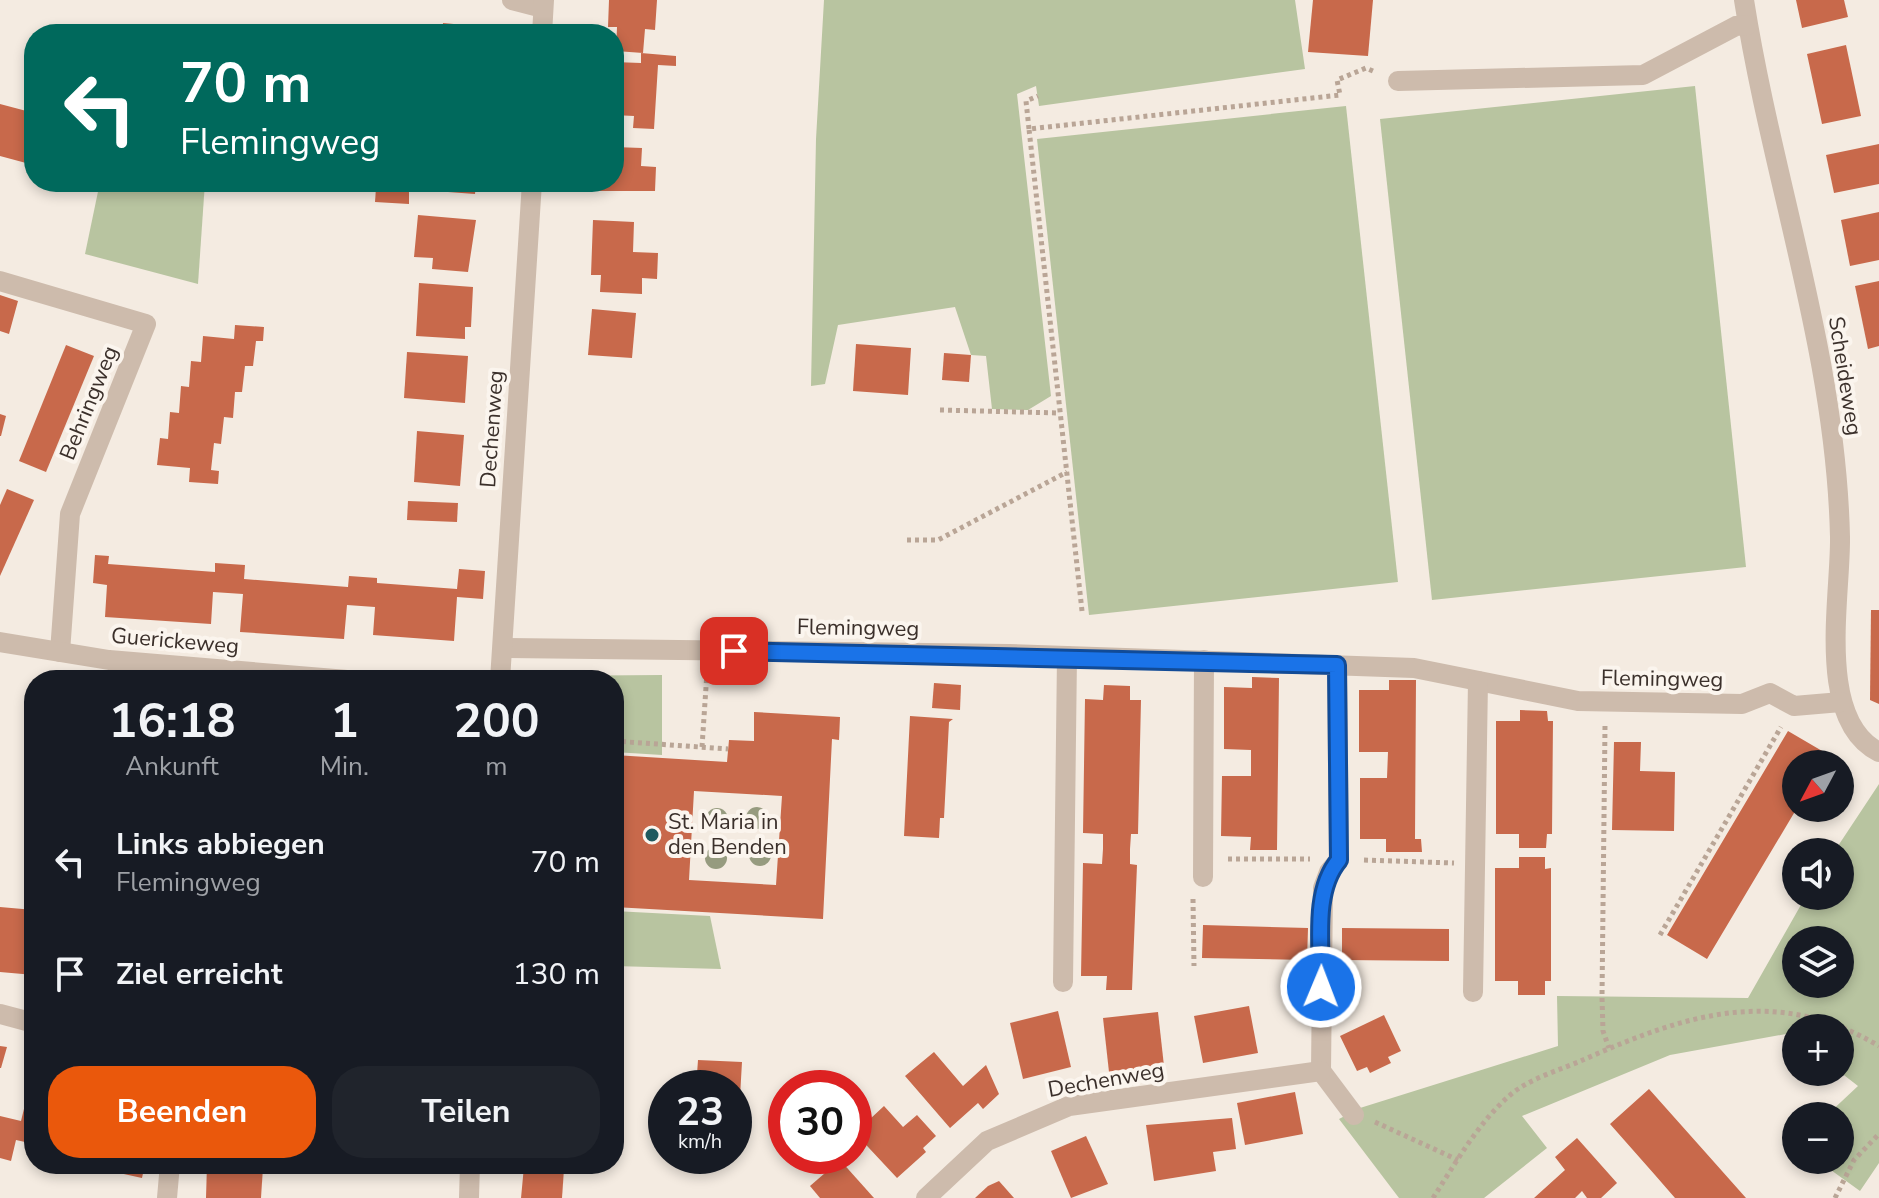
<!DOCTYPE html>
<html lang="de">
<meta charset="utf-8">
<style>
:root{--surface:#171b24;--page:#20242c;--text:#f1f3f6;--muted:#9ea1a6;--accent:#ea580c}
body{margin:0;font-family:"Nunito Sans",sans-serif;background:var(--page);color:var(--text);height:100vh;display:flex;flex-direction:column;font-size:30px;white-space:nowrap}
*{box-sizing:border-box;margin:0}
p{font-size:26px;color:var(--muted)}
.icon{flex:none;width:44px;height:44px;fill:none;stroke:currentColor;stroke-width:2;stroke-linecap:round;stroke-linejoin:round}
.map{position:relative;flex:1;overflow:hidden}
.sheet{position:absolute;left:24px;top:670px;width:600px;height:504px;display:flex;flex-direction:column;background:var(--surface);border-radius:32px;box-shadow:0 4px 12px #0003}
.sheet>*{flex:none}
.guide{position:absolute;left:24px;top:24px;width:600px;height:168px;border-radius:32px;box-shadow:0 4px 12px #0003;background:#00695c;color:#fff;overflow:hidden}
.needle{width:52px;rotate:229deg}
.tools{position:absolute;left:1782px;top:750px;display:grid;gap:16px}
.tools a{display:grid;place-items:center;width:72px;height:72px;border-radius:50%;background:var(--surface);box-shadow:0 4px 12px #0003;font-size:40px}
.speed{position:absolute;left:648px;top:1070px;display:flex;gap:16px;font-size:40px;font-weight:700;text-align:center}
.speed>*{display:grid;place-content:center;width:104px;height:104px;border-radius:50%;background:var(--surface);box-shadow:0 4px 12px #0003;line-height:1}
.speed small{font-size:20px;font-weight:400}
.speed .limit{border:12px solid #d22;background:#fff;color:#111}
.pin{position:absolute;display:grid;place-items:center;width:68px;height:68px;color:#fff;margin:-34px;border-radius:16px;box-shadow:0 4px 12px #0006}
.me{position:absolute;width:88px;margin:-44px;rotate:1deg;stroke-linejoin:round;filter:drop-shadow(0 0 6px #0008)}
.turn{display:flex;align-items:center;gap:28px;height:168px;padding:0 24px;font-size:36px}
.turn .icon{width:104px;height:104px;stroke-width:2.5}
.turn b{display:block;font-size:56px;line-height:68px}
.eta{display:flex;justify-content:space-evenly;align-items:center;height:136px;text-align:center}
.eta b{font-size:48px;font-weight:700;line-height:56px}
.primary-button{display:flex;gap:16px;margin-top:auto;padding:16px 24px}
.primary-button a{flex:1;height:92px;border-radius:32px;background:var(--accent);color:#fff;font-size:32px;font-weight:700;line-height:92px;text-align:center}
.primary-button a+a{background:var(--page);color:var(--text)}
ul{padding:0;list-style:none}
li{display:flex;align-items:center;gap:24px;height:112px;padding:0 24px}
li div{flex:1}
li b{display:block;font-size:30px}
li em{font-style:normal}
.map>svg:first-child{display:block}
.green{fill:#b8c4a0;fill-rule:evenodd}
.building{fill:#c8694b;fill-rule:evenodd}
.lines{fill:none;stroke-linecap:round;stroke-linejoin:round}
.path{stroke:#b9a596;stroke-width:5;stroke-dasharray:4 4;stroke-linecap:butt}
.minor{stroke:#cdbbac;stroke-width:20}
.tree{fill:#969b7f}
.route-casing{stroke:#114b97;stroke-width:20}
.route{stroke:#1a73e8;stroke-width:14}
.poi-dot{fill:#1f5a5e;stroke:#fbf5ee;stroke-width:3}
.labels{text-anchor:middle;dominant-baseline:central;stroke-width:8;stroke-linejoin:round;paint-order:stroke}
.street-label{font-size:22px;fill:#3b302b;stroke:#fbf5ee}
.poi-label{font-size:22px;fill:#3b302b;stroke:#fbf5ee;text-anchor:start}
</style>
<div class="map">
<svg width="1879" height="1198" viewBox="0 0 1879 1198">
<rect width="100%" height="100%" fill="#f4ebe1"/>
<!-- green -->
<g class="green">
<path d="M824 0H1295L1305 69 1039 106 1036 86 1017 94 1051 396 1028 410 992 409 986 356 971 355 955 307 838 325 825 384 811 386 816 139Z"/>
<path d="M1695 86 1746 567 1432 600 1380 119Z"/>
<path d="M1346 106 1398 582 1089 615 1037 139Z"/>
<path d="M100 182H205L198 284 85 254Z"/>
<path d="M662 675V755L614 752V680H533V676Z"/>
<path d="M1879 784V1163L1860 1191 1817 1160H1840V1116H1826L1858 1086 1840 1072V1028H1796V1041L1786 1034 1670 1055 1522 1116 1547 1148 1484 1198H1399L1339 1119 1360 1108 1558 1046 1557 996 1748 998 1806 896H1840V852H1834ZM1796 940H1840V984H1796Z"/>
<path d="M614 911 710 916 721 969 614 966Z"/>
</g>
<!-- building -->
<g class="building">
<path d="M609 0H657L655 30 645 29 643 53 616 51 617 27H608Z"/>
<path d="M1313 0H1373L1368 56 1308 52Z"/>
<path d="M1796 0H1844L1848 17 1802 28Z"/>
<path d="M443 23 486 27 485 34H442Z"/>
<path d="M1846 45 1861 116 1822 124 1807 54Z"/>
<path d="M641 53 676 56V66L658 65 654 129 633 128 634 116 614 115V62L641 63Z"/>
<path d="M0 104 34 113V133L26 163 0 156Z"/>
<path d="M1879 144V184L1834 193 1826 155Z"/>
<path d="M614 147 642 148 641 166 656 167 655 191H597L598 182H614Z"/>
<path d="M422 182H476L475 194 421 190Z"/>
<path d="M376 188 409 190V204L375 202Z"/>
<path d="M1879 212V260L1850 266 1841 220Z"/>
<path d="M418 215 476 220 468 272 432 269 433 258 414 257Z"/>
<path d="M593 220 634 222 633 252 658 253 657 279 642 278V294L600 292 601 275H591Z"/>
<path d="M1879 281V346L1868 349 1855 286Z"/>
<path d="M419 283 473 287 471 327H465V339L416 336Z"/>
<path d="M0 295 18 301 9 334 0 331Z"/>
<path d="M592 309 636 313 632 358 588 355Z"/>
<path d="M235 325 264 327 263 341H256L253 366H245L242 392H235L233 418 224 417 221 444 214 443 211 470 219 471 218 484 189 482 190 468 157 465 160 438 168 439 170 412 179 413 181 386 189 387 191 361 201 362 203 336 234 339Z"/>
<path d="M856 344 911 348 908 395 853 391Z"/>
<path d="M66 345 94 356 46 472 19 461Z"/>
<path d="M407 352 468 356 465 403 404 398Z"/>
<path d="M944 353 971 355 969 382 942 380Z"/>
<path d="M0 414 6 416 1 436H0Z"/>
<path d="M417 431 464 435 460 486 414 482Z"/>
<path d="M7 489 34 500 0 576V505Z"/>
<path d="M408 501 458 503 457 522 407 520Z"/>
<path d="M95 555 109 556 108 564 215 572V563L245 565 244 579 348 587 349 576 377 578V583L457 589 459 569 485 571 483 599 457 597 454 641 373 635 375 607 347 605 344 639 240 632 243 594 213 592 211 624 105 617 107 585 93 583Z"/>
<path d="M1871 610H1879V704L1870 700Z"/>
<path d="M1252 677 1279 678 1277 850H1250L1251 837 1221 836 1222 776H1251V750L1224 749V687L1252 688Z"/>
<path d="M1389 680H1416L1415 839H1421L1422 852H1386V839H1360V778H1387L1388 752H1359V690H1389Z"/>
<path d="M934 683 961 685 960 710 932 708Z"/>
<path d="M1104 685 1130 686V700H1141L1138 834H1131L1130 849V864L1137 865 1132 990H1106L1107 976H1081L1083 863 1102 864 1103 849V834L1083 833 1085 699 1103 700Z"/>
<path d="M1520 710 1547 711 1548 721H1553L1552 834H1547L1546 848H1519V834H1496V721H1520Z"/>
<path d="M754 712 840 717 839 740 832 739 823 919 614 907V755L727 762 729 740 754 741ZM694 791 782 796 776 885 689 880Z"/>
<path d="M910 716 953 719 949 722 944 818H940L939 838 904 836Z"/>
<path d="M1788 731 1829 755 1823 764H1796L1797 808 1707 959 1667 935Z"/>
<path d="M1614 742H1641L1640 771 1675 772 1674 831 1612 830Z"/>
<path d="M1519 857H1545V869L1551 868V981H1545V995H1518V981H1495V868H1519Z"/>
<path d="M0 907 34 910V975L0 972Z"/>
<path d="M1203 925 1308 928 1307 960 1202 958Z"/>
<path d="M1342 928 1449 929V961L1342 960Z"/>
<path d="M1249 1006 1258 1053 1203 1063 1194 1016Z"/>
<path d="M1058 1011 1071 1067 1023 1079 1010 1023Z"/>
<path d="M1158 1012 1164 1066 1109 1072 1103 1018Z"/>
<path d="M1384 1015 1401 1051 1388 1057 1391 1063 1370 1073 1367 1067 1357 1071 1340 1036Z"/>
<path d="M0 1046 7 1047 1 1068H0Z"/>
<path d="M934 1052 963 1086 986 1065 999 1094 983 1109 978 1103 950 1128 905 1076Z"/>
<path d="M698 1060 742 1062 740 1097 734 1096V1088H696Z"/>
<path d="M34 1068V1144L16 1140 11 1161 0 1158V1116L21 1121Z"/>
<path d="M1649 1089 1706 1153 1746 1198H1675L1655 1175 1610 1124Z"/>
<path d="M1295 1092 1303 1134 1245 1145 1237 1103Z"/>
<path d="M884 1106 903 1127 917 1115 936 1136 923 1148 926 1152 897 1178 855 1133Z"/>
<path d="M1232 1118 1236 1149 1213 1152 1216 1171 1154 1181 1146 1125Z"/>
<path d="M1086 1136 1108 1184 1071 1198 1051 1151Z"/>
<path d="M1577 1138 1617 1183 1601 1198H1587L1582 1191 1575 1198H1534L1565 1170 1555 1157Z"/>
<path d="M840 1160 874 1198H820L810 1186Z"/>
<path d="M111 1164H145L142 1178 110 1171Z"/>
<path d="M207 1164 263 1167 261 1198H206Z"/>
<path d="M524 1166 564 1169 562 1198H521Z"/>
<path d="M999 1181 1014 1198H975L988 1186Z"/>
</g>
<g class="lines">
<!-- path -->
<g class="path">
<path d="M1029 129 1026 101 1038 96"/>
<path d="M940 410 1060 413"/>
<path d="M907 540H938L1067 472"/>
<path d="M1082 611 1029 129 1340 95 1337 80 1366 68 1375 72"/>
<path d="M1605 726 1602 997 1603 1031 1609 1048"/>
<path d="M614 741 728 749"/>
<path d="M702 747 707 672"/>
<path d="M1228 859H1310"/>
<path d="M1364 860 1454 863"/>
<path d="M1193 899 1194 966"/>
<path d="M1660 935 1781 727"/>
<path d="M1375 1122 1458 1160"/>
<path d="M1433 1198C1455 1164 1478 1123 1509 1096 1529 1078 1561 1070 1585 1059 1687 1014 1776 985 1879 1046"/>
<path d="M1835 1198 1854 1160 1879 1134"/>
</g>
<!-- minor -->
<g class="minor">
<path d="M512 0 543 8"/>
<path d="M1744 0C1772 179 1836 353 1840 537 1841 596 1815 720 1879 752"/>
<path d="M542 34 544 0"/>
<path d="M1398 81 1643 75 1736 26 1747 25"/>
<path d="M0 281 146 324 70 514 60 652"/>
<path d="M0 642 109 660 347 680"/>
<path d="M503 648 1009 654 1414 668 1578 701 1742 704 1770 693 1794 706 1841 702"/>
<path d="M1337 665 1339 860 1329 872 1323 888 1321 1071 1354 1115"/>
<path d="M500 680 532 182"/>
<path d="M1203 877 1204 660"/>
<path d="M1063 982 1067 656"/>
<path d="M1473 992 1478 681"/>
<path d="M0 1014 34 1023"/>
<path d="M167 1198 170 1164"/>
<path d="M469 1198 470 1164"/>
<path d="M926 1198 987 1141 1069 1106 1321 1071"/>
</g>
</g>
<!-- trees -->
<g class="tree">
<circle cx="757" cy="818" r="11"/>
<circle cx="717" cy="819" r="11"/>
<circle cx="760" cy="855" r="11"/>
<circle cx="716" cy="858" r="11"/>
</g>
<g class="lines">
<defs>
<path id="route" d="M734 651 1337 665 1339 860C1312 892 1322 947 1321 987"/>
</defs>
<!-- route casing -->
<use href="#route" class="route-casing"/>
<!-- route -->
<use href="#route" class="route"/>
</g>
<!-- markers -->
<circle class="poi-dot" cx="652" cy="835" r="8"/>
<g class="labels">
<!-- street labels -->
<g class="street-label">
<text transform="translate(1845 376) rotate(81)">Scheideweg</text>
<text transform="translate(89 403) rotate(-68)">Behringweg</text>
<text transform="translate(492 429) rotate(-86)">Dechenweg</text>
<text transform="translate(858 628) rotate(1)">Flemingweg</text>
<text transform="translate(175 641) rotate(5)">Guerickeweg</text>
<text transform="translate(1662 679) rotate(1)">Flemingweg</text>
<text transform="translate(1106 1080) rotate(-10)">Dechenweg</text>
</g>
<!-- poi labels -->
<g class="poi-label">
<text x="668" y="822">St. Maria in<tspan x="668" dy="25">den Benden</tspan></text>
</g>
</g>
</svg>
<div class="tools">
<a><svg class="needle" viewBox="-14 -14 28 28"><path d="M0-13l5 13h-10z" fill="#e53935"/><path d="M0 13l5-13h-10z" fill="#9ea1a6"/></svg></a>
<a><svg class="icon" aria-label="sound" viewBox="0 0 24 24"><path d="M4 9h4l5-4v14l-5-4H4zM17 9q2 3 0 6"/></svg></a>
<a><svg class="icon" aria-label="layers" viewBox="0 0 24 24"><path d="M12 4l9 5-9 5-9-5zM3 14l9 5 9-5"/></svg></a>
<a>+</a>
<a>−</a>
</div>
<div class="speed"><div>23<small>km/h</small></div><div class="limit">30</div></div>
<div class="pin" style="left:734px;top:651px;background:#d93025"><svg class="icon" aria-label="arrive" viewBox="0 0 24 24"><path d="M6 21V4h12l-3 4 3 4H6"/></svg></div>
<svg class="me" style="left:1321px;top:987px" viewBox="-20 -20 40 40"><circle r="17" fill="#1a73e8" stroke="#fff" stroke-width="3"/><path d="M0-11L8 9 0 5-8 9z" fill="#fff"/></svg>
<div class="guide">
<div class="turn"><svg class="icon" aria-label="left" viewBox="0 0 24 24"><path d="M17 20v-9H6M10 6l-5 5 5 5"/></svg><div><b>70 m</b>Flemingweg</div></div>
</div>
<section class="sheet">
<div class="eta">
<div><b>16:18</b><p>Ankunft</p></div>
<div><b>1</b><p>Min.</p></div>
<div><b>200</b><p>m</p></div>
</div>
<ul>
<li><svg class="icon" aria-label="left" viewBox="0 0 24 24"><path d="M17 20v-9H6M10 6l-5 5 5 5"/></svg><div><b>Links abbiegen</b><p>Flemingweg</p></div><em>70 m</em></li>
<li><svg class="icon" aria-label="arrive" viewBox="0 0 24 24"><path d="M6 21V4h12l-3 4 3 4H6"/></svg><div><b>Ziel erreicht</b></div><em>130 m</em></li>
</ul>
<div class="primary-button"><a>Beenden</a><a>Teilen</a></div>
</section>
</div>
